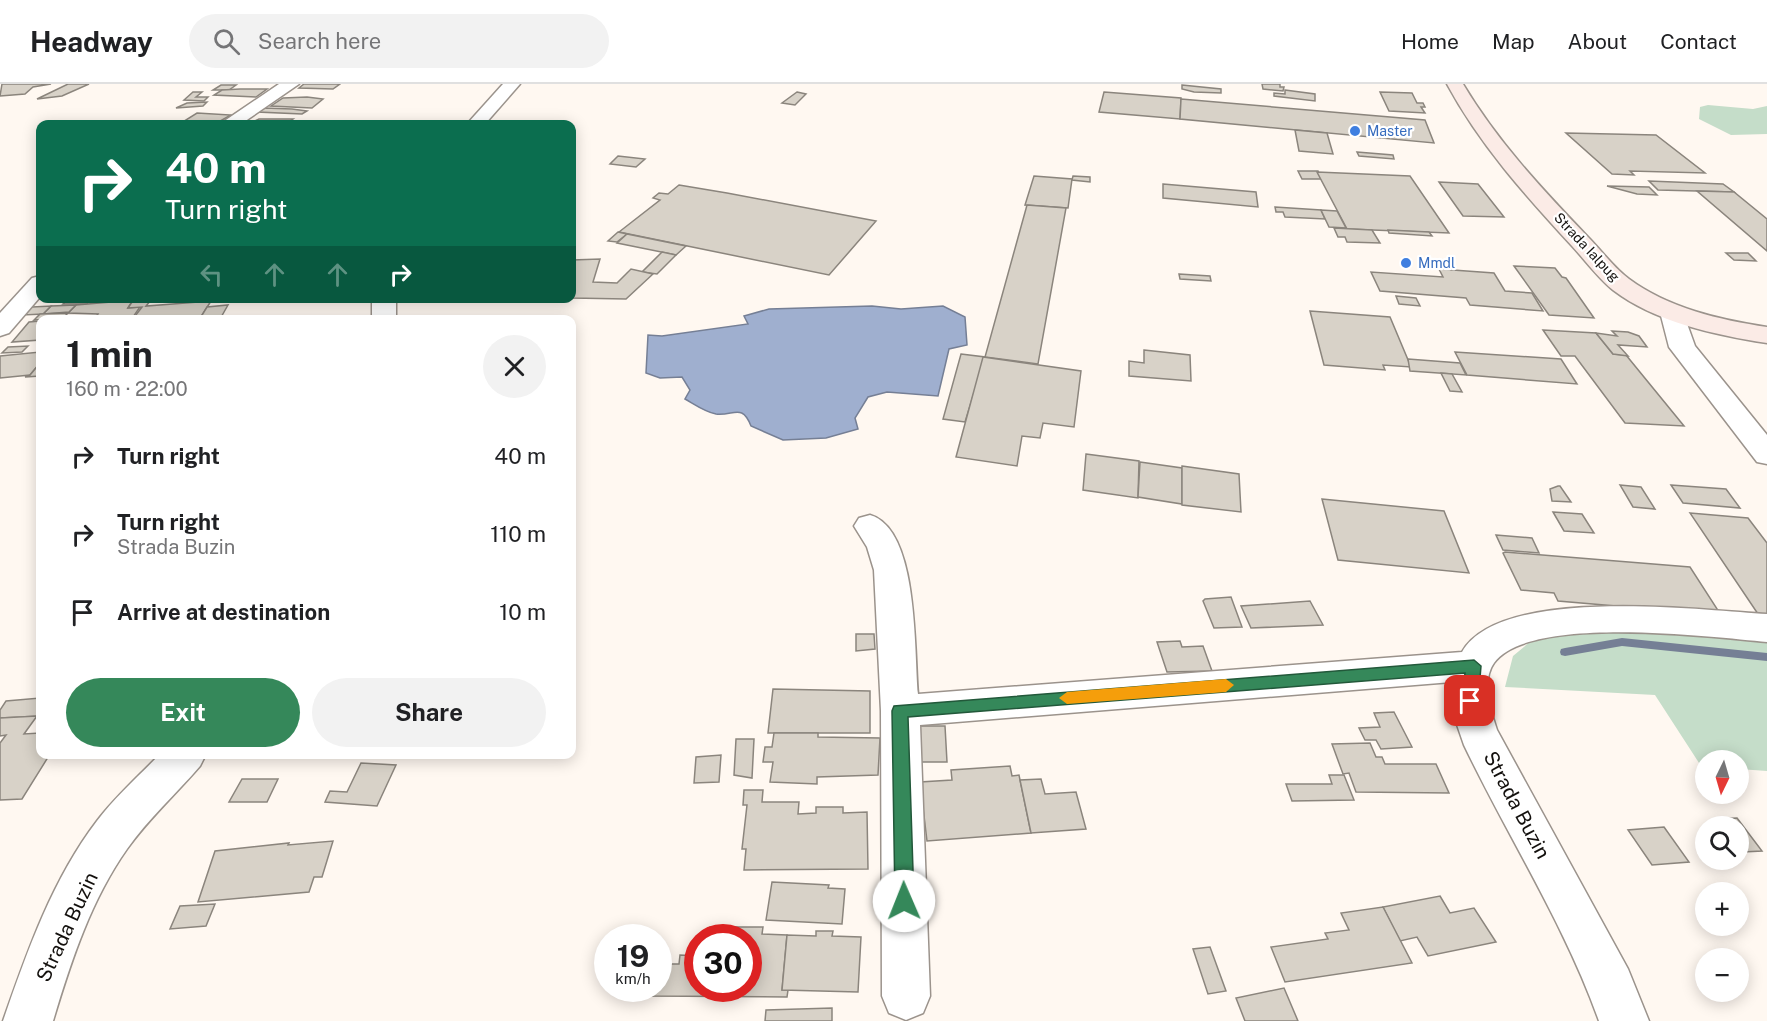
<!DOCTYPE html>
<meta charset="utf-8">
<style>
:root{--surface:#fff;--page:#f2f2f2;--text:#202124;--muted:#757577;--line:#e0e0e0;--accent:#35885a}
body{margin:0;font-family:"Public Sans",sans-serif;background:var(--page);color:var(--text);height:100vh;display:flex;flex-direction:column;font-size:22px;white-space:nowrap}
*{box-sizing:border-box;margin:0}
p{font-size:20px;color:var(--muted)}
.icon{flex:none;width:33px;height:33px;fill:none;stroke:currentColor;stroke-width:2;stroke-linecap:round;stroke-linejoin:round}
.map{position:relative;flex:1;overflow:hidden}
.panel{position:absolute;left:36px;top:231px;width:540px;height:444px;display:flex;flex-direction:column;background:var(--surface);border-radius:12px;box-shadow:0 3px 15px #0003}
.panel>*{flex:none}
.top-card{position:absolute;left:36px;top:36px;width:540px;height:183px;border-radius:12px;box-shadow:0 3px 15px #0003;background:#0b6e4f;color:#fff;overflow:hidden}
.needle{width:39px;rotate:185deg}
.tools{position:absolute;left:1695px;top:666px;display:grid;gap:12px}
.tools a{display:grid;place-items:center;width:54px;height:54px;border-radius:50%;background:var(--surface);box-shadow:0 3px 15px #0003;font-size:30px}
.speed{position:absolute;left:594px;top:840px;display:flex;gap:12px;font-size:30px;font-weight:700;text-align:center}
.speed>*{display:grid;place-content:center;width:78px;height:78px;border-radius:50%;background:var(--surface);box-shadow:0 3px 15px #0003;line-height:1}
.speed small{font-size:15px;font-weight:400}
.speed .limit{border:9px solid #d22;background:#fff;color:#111}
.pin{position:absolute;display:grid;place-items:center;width:51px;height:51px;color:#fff;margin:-26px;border-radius:12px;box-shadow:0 3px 9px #0006}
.me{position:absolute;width:66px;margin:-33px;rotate:359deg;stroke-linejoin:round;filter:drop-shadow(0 0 4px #0008)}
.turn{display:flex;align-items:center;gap:21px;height:126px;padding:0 30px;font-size:27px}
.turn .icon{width:78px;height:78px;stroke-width:2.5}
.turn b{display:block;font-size:42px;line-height:51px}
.lanes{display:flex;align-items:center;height:57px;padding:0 30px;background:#0003;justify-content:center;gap:30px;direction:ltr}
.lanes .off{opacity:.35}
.round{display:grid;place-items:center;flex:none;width:63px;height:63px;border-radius:32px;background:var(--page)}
.overview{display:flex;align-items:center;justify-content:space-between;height:102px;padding:0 30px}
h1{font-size:36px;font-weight:700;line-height:45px}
.button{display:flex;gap:12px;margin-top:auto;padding:12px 30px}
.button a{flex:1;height:69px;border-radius:36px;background:var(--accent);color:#fff;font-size:24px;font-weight:700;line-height:69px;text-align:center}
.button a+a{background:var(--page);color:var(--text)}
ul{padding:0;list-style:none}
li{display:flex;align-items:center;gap:18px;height:78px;padding:0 30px}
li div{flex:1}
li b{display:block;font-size:22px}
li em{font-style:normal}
header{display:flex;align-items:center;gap:36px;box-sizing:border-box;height:84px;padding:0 30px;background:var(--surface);border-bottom:2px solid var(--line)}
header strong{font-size:28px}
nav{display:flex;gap:33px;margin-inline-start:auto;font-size:21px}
.search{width:420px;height:54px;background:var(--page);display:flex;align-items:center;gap:15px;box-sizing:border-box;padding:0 21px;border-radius:33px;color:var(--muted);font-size:22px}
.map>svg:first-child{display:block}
.green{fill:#c5ddc9}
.water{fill:#9fafcf;stroke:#757f95;stroke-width:1.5}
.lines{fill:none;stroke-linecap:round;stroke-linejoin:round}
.stream{fill:#757f95;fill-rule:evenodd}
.building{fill:#d8d2c8;stroke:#8b857d;stroke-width:1.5}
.street-casing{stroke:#9b938c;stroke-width:3}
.secondary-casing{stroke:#9b938c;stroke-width:3}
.street{fill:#fff;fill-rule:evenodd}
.secondary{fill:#fbebe6;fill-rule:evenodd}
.route{fill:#35885a;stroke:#22583a;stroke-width:1.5}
.slow{fill:#f59e0b}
.shop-dot{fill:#3f7fe0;stroke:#fff;stroke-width:2}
.labels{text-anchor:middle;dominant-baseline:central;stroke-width:4.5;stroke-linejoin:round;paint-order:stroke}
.far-shop-label{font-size:14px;fill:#366cbe;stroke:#fff;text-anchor:start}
.far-street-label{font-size:14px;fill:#13100d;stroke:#fff}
.near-street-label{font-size:20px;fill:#13100d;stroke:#fff}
</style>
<header>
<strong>Headway</strong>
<div class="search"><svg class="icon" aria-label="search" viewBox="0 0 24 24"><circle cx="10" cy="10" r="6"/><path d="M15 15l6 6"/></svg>Search here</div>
<nav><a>Home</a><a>Map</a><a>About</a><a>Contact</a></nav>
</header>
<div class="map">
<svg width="1767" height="937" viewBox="0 0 1767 937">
<rect width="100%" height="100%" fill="#fff8f1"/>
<!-- green -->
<g class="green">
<path d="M1708 21 1753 25 1767 22V50L1731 51 1699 35 1700 23Z"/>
<path d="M1603 544 1767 551V687L1739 685 1738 676H1706L1705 682H1701L1655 611 1505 603 1513 572 1537 552Z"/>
</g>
<!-- water -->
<path class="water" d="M872 222 901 225 943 222 965 233 967 261 949 265 938 312 887 308 868 313 855 334 858 345 826 354 783 356 751 342C742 319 734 332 716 330 705 328 694 320 685 315L690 306 682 293 660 294 646 289 648 251 662 252 748 240 744 232 769 225Z"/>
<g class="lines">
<!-- stream -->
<path class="stream" d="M1622 554 1767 569V577L1622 562 1565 572 1561 571 1560 568 1561 565 1565 564Z"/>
</g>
<!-- building -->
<g class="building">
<path d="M2 0H51L33 3 25 10 0 12Z"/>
<path d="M68 0H89L62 12 37 15Z"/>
<path d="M304 0H340L333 5 299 4Z"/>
<path d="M1262 0H1280V3H1284L1283 7 1263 5Z"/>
<path d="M221 1H236L229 6H213Z"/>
<path d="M1182 1 1221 5V9L1194 8 1182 5Z"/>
<path d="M240 5H267L256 13 214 11 222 6Z"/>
<path d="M1285 6 1315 10V17L1274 12V9L1285 10Z"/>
<path d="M193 8H202L196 13H208L204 17 184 16Z"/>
<path d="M797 8 806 10 795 21 782 19Z"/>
<path d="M1104 8 1181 14 1180 35 1099 28Z"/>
<path d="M1380 8 1412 9 1417 19H1423L1425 23H1421L1425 29 1389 27Z"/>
<path d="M307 13 323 15 312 24 271 22 283 14Z"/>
<path d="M1181 15 1425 36 1434 59 1180 35Z"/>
<path d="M207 18 203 22 176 24 187 19Z"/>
<path d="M264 24 292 25 307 27 302 30 258 28Z"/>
<path d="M197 29 231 31 215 40 181 39Z"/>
<path d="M259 35H293L286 40H248Z"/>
<path d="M1295 46 1327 49 1333 70 1299 67Z"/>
<path d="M1566 49 1656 51 1705 89 1630 87 1634 91 1612 90Z"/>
<path d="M1357 68 1393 71 1394 75 1359 72Z"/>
<path d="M618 72 645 75 636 83 610 80Z"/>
<path d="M1298 87H1318L1321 95H1302Z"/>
<path d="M1317 88 1410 92 1449 149 1347 145Z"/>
<path d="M1034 92 1072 95 1068 124 1025 121Z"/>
<path d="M1073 92 1090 93V98L1072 96Z"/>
<path d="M1649 97 1723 100 1734 108 1658 106Z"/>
<path d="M1439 98 1478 100 1504 133 1463 132Z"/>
<path d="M1163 100 1256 108 1258 123 1163 114Z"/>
<path d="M679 101 727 109 876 137 829 191 619 148 660 116 653 114 659 109 668 110Z"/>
<path d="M1607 102 1649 103 1657 111 1637 110Z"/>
<path d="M1697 107 1734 108 1767 135V167Z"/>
<path d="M1027 121 1066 124 1038 280 985 273Z"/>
<path d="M1275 123 1321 126 1325 135 1285 133 1283 128H1276Z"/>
<path d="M1321 126 1337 127 1346 144 1329 143Z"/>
<path d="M1334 144 1372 146 1380 159 1347 158 1345 153H1338Z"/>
<path d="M1388 146 1429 148 1432 152 1389 149Z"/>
<path d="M618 148 627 150 617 158 608 157Z"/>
<path d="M627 150 686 162 676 171 617 159Z"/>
<path d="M662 168 676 171 657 190 642 188Z"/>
<path d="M1726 169H1748L1756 177 1734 176Z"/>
<path d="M600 175 593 198 617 199 631 185 653 190 626 215 572 214V176Z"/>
<path d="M1514 182 1555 184 1562 193 1566 194 1594 234 1549 231Z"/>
<path d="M1439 185 1494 189 1505 207 1532 209 1543 227 1470 221 1466 214 1380 207 1371 188 1443 193Z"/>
<path d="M1179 190 1210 192 1211 197 1180 195Z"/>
<path d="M1396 212 1416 214 1420 222 1399 220Z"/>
<path d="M55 214H92L87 220H63L66 217H52Z"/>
<path d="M114 214 133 216 128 224 140 223 131 236H94L98 230 68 229 76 221 111 218Z"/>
<path d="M151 216 146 222 211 217 199 236H132L142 223 128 224 132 218Z"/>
<path d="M76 221 69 228 43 230 51 222Z"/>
<path d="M228 221 220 235 199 236 207 223Z"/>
<path d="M51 222 43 230 23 231 32 223Z"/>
<path d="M1310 227 1390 233 1411 283 1383 281 1385 286 1324 281Z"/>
<path d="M68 229 63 234 34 236 40 230Z"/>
<path d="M40 237V256L12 258 29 238Z"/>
<path d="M1543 246 1596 249 1613 270 1626 271 1684 342 1625 339 1575 272H1561Z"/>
<path d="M1612 247 1628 248 1639 252 1647 263 1618 261 1628 272 1613 270 1596 249 1617 252Z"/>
<path d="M28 262 22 268 2 269 8 263Z"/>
<path d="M1144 266 1190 271 1191 297 1129 292V277L1144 279Z"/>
<path d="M40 268V279L30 291 0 294V272Z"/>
<path d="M1455 268 1561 275 1577 300 1467 291Z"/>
<path d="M961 270 985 273 965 338 943 335Z"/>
<path d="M983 273 1081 287 1074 343 1043 339 1040 354 1022 352 1017 382 956 373Z"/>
<path d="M1408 275 1460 279 1466 291 1410 287Z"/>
<path d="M40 279V292L25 293 30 291Z"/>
<path d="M1441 289 1452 290 1462 308 1450 307Z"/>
<path d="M1086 370 1139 377 1138 414 1083 406Z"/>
<path d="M1140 378 1182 384V420L1138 413Z"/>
<path d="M1182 382 1239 390 1241 428 1182 421Z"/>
<path d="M1620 401 1641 403 1655 425 1633 423Z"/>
<path d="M1671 401 1726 405 1740 424 1683 419Z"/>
<path d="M1558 402H1560L1571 418 1552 417 1550 405Z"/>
<path d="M1322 415 1444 427 1469 489 1338 476Z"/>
<path d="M1553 428 1582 430 1594 449 1564 447Z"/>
<path d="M1690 429 1748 434 1767 459V531L1758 530Z"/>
<path d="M1496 451 1532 454 1539 469 1503 466Z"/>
<path d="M1505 468 1690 483 1721 531 1558 517 1554 509 1521 506 1503 469Z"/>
<path d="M1231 513 1242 543 1214 544 1203 517 1205 515Z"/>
<path d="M1310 517 1323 541 1251 544 1241 522Z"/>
<path d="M856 550H874L875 565 856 567Z"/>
<path d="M1180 557 1182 563 1203 562 1212 587 1167 588 1157 558Z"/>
<path d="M773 605 870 607V649H768Z"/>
<path d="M40 614V632L0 634V626L6 617Z"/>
<path d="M1394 628 1412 663 1381 665 1376 656H1365L1359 644 1380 643 1374 629Z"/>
<path d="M37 632 24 650 40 649V670H50L22 715 0 716V659L6 651 0 652V634Z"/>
<path d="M918 642H945L947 678H920Z"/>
<path d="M774 649H818V653L880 654 878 691 817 693V700L770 698 773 678H763L765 663H772Z"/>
<path d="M736 655H754L752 694 734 691Z"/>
<path d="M1370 659 1376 673H1382L1385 680H1436L1449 709 1356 708 1349 689 1343 690 1332 660Z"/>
<path d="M234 670H272L270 673H232Z"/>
<path d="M721 671 719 698 694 699 696 673Z"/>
<path d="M361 679 396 681 377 722 325 718 330 707 347 708Z"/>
<path d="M1010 682 1012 692 1019 691 1031 749 927 757 920 698 952 696 951 686Z"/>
<path d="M1329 691H1344L1354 716 1292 717 1286 700H1332Z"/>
<path d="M242 695H278L267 718H229Z"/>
<path d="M1041 695 1045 710 1076 708 1086 745 1031 749 1020 696Z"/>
<path d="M744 706H763L762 718H799L798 730 816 729V723H843V729L867 728 868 785 744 786 746 765H742L747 721H743Z"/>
<path d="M1737 734 1762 767 1742 768 1738 764V742H1722L1716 735Z"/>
<path d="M1664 743 1689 778 1652 781 1628 746Z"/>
<path d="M333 757 322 793H314L309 808 198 818 215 767 289 759 288 761Z"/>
<path d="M772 798 829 801 828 804 845 805 842 840 766 836Z"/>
<path d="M1440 812 1450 829 1474 824 1496 858 1428 872 1417 853 1400 857 1383 823Z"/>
<path d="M215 820 206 842 170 845 180 822Z"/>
<path d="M1383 823 1412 879 1285 898 1271 863 1328 855 1325 849 1349 846 1341 829Z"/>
<path d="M710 843H763L762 850 787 851 782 906H788L787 913 646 912 622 909 623 904H658V880H679L680 871 698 872V904H748V854H709Z"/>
<path d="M816 847H833L832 852 861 853 858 908 782 906 787 851 816 852Z"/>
<path d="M1210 863 1226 907 1208 910 1193 865Z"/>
<path d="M1284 904 1298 937H1245L1236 914Z"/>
<path d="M832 924V937H765L766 926Z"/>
</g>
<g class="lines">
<defs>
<g id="street">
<path d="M279 0H299L241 40H220Z"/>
<path d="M503 0H520L485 40H467Z"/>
<path d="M40 192V213L9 249 0 252V229L32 194Z"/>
<rect x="372" y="214" width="24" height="22"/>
<path d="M1672 221 1681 223 1695 262 1767 351V380L1757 378 1669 263 1660 228 1663 223Z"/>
<path d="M870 431C919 445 914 567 918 610L1462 568C1500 501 1701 526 1767 530V558C1712 553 1529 530 1494 579 1481 597 1491 628 1497 646L1628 885 1649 937H1599C1565 841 1508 753 1464 661L1454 632 1452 598 920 641 930 912 923 929 906 936 889 929 882 912 881 627 874 486 867 463 854 442 859 434Z"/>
<path d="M160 670H206L200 682C176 710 148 735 127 765 91 816 71 877 53 937H3C27 868 52 796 97 737 115 713 139 692 160 670Z"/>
</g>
<path id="secondary" d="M1447 0H1463C1497 57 1542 105 1588 153 1601 166 1614 184 1629 195 1668 224 1720 236 1767 243V259C1715 251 1655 238 1613 206 1598 194 1585 176 1572 162 1525 111 1480 61 1447 0Z"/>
</defs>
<!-- street casing -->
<use href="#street" class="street-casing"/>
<!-- secondary casing -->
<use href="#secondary" class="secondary-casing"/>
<!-- street -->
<use href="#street" class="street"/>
<!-- secondary -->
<use href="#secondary" class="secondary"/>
</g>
<!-- route -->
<path class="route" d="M1474 576 1481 582 1478 617 1470 624 1462 617 1465 589 908 633 914 817 911 823 904 826 898 823 895 817 892 627 894 622Z"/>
<!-- slow -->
<path class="slow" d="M1226 595 1234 601 1226 608 1067 620 1059 614 1067 608Z"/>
<!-- markers -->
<g class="shop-dot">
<circle cx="1355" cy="47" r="6"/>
<circle cx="1406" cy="179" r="6"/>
</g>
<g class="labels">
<!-- far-shop labels -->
<g class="far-shop-label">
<text x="1367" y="47">Master</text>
<text x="1418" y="179">Mmdl</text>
</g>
<!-- far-street labels -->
<g class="far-street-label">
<text transform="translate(1587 163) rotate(47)">Strada Ialpug</text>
</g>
<!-- near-street labels -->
<g class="near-street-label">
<text transform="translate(1517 721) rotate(62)">Strada Buzin</text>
<text transform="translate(67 843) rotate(-65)">Strada Buzin</text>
</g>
</g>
</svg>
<div class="tools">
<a><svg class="needle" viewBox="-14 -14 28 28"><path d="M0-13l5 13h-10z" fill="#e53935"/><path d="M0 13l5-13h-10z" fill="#757577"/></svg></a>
<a><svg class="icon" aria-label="search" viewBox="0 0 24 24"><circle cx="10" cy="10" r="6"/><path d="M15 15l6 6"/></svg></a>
<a>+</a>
<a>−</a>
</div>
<div class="speed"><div>19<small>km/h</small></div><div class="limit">30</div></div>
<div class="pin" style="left:1470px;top:617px;background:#d93025"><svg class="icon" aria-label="arrive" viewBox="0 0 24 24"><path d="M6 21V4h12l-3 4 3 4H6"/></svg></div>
<svg class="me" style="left:904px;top:817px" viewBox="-20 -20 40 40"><circle r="19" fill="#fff"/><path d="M0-13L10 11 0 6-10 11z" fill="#35885a"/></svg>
<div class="top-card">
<div class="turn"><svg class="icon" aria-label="right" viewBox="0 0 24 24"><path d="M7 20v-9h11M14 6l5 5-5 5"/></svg><div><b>40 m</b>Turn right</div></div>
<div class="lanes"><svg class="icon off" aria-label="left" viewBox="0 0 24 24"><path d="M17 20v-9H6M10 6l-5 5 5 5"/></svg><svg class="icon off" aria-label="ahead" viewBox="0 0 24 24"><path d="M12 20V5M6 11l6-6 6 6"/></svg><svg class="icon off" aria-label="ahead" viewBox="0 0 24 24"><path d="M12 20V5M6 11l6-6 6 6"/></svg><svg class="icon" aria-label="right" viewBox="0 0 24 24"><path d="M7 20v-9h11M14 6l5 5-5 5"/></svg></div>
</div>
<section class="panel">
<div class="overview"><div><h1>1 min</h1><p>160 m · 22:00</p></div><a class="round"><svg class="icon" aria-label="close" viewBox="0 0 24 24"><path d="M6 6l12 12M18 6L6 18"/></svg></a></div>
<ul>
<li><svg class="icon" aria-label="right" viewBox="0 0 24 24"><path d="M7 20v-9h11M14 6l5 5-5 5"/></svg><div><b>Turn right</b></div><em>40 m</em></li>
<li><svg class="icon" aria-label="right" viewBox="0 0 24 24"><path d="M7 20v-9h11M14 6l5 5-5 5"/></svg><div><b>Turn right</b><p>Strada Buzin</p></div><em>110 m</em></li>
<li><svg class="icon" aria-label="arrive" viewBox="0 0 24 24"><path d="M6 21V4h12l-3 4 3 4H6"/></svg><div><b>Arrive at destination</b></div><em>10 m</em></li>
</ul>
<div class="button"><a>Exit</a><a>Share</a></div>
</section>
</div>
